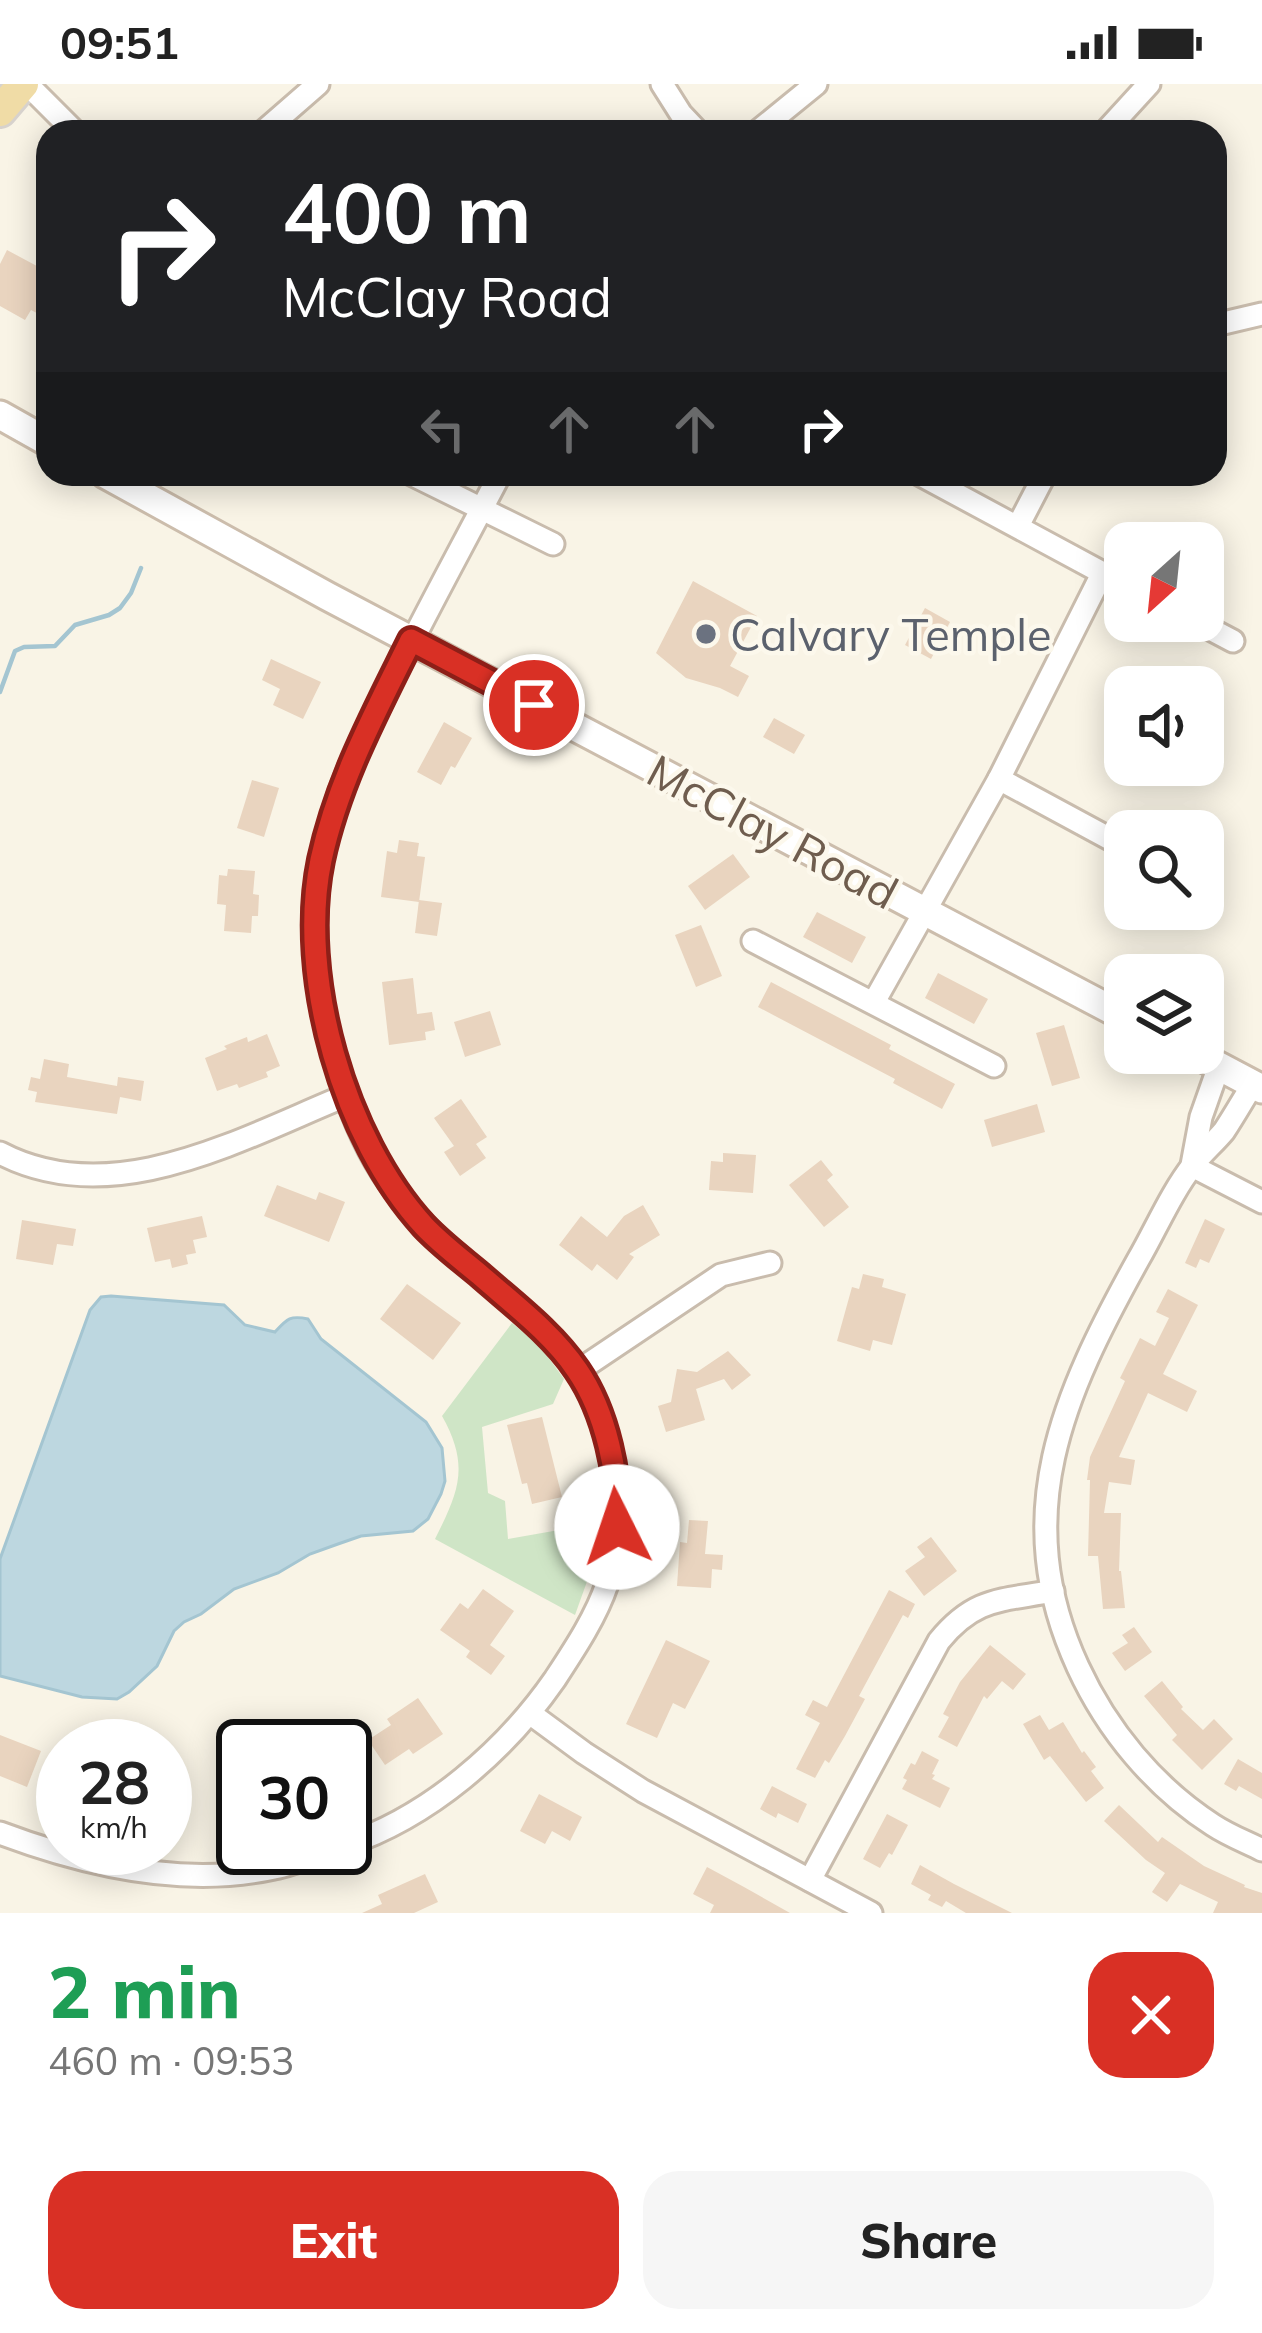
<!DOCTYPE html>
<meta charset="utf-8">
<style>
:root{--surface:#fff;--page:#f6f6f6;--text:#222;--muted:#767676;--accent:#d93025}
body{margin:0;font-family:Mulish,sans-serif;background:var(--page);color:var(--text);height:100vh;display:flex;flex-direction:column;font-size:45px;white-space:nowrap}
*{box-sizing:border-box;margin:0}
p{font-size:39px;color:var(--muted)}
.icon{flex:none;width:66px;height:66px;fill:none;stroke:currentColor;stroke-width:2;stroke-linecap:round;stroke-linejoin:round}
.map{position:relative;height:1829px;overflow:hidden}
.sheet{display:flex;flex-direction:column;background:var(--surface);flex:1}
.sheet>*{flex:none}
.top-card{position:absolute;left:36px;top:36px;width:1191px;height:366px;border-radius:36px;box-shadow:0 6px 30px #0003;background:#202124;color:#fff;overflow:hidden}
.needle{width:78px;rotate:207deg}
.fabs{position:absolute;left:1104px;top:438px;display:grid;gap:24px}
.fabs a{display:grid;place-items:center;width:120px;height:120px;border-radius:24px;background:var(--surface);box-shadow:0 6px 30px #0003;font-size:60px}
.speed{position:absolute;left:36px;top:1635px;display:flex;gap:24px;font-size:60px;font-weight:700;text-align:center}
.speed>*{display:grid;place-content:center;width:156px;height:156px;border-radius:50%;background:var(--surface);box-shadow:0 6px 30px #0003;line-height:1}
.speed small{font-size:30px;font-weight:400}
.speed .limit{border:6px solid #111;border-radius:18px;background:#fff;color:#111}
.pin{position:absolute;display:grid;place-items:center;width:102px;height:102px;color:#fff;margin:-51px;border:6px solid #fff;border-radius:50%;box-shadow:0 3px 12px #0007}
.me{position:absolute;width:132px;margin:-66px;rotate:356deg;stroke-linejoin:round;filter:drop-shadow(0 0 9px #0008)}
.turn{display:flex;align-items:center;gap:42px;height:252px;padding:0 48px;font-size:54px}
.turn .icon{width:156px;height:156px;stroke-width:2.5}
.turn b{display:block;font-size:84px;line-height:102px}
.lanes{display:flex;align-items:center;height:114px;padding:0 48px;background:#0003;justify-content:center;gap:60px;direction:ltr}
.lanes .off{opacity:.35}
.round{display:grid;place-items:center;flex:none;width:126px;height:126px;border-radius:36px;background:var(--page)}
.summary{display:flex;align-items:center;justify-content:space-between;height:204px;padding:0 48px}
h1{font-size:72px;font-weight:800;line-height:90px;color:#1e9e55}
.cta{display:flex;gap:24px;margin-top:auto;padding:24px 48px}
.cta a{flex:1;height:138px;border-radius:36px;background:var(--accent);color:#fff;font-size:48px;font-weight:800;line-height:138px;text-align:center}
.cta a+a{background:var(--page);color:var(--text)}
.status{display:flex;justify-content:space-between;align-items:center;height:84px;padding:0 60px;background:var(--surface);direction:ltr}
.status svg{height:33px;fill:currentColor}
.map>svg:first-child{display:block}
.green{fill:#cfe5c6}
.water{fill:#bdd7e0;stroke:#a4c5d1;stroke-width:3}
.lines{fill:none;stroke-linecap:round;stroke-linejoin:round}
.stream{stroke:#a4c5d1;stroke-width:4.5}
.building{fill:#e9d4bf}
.minor-casing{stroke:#c9bcad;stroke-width:27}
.secondary-casing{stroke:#ccbdac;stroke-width:33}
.primary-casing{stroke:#d7d2cd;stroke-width:36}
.minor{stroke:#fff;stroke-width:21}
.secondary{stroke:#fff;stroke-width:27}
.primary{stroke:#f0dca6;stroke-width:30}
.route-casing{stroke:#8d1f18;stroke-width:30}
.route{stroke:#d93025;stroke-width:21}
.worship-dot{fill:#6b7280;stroke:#fcf8ec;stroke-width:4.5}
.labels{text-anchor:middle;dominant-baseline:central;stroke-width:9;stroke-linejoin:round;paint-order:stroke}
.worship-label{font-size:45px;fill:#5b616d;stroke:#fcf8ec;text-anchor:start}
.street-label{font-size:45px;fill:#6f5d4e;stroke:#fcf8ec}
</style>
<div class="status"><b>09:51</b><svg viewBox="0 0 49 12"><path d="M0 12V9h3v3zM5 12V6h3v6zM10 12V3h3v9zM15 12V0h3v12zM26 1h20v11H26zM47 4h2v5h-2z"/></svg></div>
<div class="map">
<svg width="1262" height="1829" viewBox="0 0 1262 1829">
<rect width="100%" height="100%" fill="#f9f4e6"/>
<!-- green -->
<path class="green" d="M512 1239 540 1262 564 1295 553 1320 482 1343 488 1409 505 1417 508 1455 576 1443 604 1450 575 1531 435 1455C459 1407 470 1382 442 1332Z"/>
<!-- water -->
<path class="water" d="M111 1212 224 1221 245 1241 275 1248C287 1235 290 1231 308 1235L321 1255 426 1338 442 1364 445 1397 441 1410 428 1435 413 1447 361 1452 338 1460 310 1470 278 1489 234 1505 201 1530 184 1538 174 1547 157 1582 129 1608 117 1615 82 1613 0 1592V1475L90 1226 101 1213Z"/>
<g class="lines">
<!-- stream -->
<path class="stream" d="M0 608 15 567 24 563 55 562 75 541 109 531 120 524 131 509 141 484"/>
</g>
<!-- building -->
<g class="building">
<path d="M7 166 48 188 42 199 48 201V235L31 226 25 236 0 222V180Z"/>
<path d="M693 497 757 532 730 582 749 592 738 613 720 604 686 594 656 569Z"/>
<path d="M925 524 950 538 931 575 905 561Z"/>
<path d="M271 575 321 598 303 635 273 621 280 605 262 596Z"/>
<path d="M774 634 805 651 794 670 763 653Z"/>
<path d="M444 638 472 654 455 684 451 682 441 701 417 688Z"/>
<path d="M252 696 279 704 264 753 237 744Z"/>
<path d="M399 756 419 759 417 772 425 773 419 818 381 813 387 767 397 769Z"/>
<path d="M733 770 750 793 705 826 688 802Z"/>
<path d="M228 785 255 787 253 810 259 811 258 832H252L251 849 224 847 226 821 217 820 219 791 227 792Z"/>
<path d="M419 816 442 819 437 852 415 849Z"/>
<path d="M817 828 866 853 852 879 803 853Z"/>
<path d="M701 841 722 892 696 903 675 851Z"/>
<path d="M938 889 988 915 974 940 925 914Z"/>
<path d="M413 894 417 930 432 928 435 946 425 948 426 956 389 961 382 898Z"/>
<path d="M771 898 891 961 889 965 955 1000 942 1025 893 999 895 995 758 923Z"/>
<path d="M490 927 501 961 465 973 454 938Z"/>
<path d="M1064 941 1080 994 1052 1002 1036 949Z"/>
<path d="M267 950 280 982 266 988 268 993 239 1004 237 1000 217 1007 205 974 227 965 224 962 247 953 248 958Z"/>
<path d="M44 975 69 980 67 993 117 1002 118 993 144 997 141 1017 120 1013 117 1030 35 1018 37 1008 28 1006 31 993 40 995Z"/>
<path d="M461 1015 487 1053 476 1060 486 1074 460 1092 444 1068 454 1062 434 1034Z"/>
<path d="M1037 1020 1045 1048 992 1063 984 1036Z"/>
<path d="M723 1069 756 1071 753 1109 709 1106 711 1077 723 1078Z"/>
<path d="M821 1076 833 1091 827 1096 849 1123 824 1143 789 1101Z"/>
<path d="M277 1101 316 1116 319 1108 345 1118 329 1158 264 1132Z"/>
<path d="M643 1121 660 1151 629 1170 634 1173 617 1196 597 1180 592 1187 559 1161 581 1132 607 1153 624 1132Z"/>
<path d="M202 1132 207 1153 193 1156 196 1169 186 1171 188 1180 172 1184 170 1175 155 1178 147 1144Z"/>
<path d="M1205 1135 1225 1145 1209 1179 1200 1175 1196 1184 1185 1179Z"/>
<path d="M22 1136 76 1145 73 1162 57 1160 53 1181 16 1175Z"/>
<path d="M863 1190 884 1195 882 1203 906 1210 892 1261 873 1256 870 1267 837 1257 852 1203 859 1205Z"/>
<path d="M407 1200 461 1239 433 1276 380 1235Z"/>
<path d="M1168 1205 1198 1221 1163 1290 1197 1307 1187 1328 1148 1309 1119 1373 1135 1376 1131 1401 1109 1398 1104 1429H1121L1119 1487H1121L1125 1524 1103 1525 1098 1472H1088L1090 1396H1087L1090 1373 1125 1297 1120 1294 1140 1254 1155 1262 1169 1234 1156 1228Z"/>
<path d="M728 1267 751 1291 732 1306 724 1295 696 1305 705 1336 666 1348 658 1322 671 1318 677 1285 697 1288Z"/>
<path d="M542 1333 562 1413 532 1420 527 1399 522 1400 507 1341Z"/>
<path d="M689 1436 708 1437 705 1470 723 1471 722 1486 712 1485 711 1504 677 1502 680 1458 687 1459Z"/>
<path d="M931 1453 957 1487 924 1512 905 1487 925 1473 917 1463Z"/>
<path d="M483 1505 514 1527 490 1561 505 1572 491 1591 466 1573 470 1567 440 1546 460 1519 468 1525Z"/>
<path d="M889 1506 915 1520 908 1534 903 1531 879 1575 859 1612 865 1615 845 1652 829 1679 825 1676 815 1694 796 1685 820 1639 805 1631 813 1616 827 1623Z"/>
<path d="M1134 1543 1152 1568 1125 1587 1112 1569 1128 1559 1122 1551Z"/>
<path d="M666 1556 710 1577 685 1625 673 1619 657 1654 626 1640Z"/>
<path d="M990 1561 1026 1590 1013 1606 1002 1597 987 1615 984 1612 957 1663 938 1653 949 1633 943 1630 960 1598Z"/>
<path d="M1162 1597 1183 1623 1181 1625 1203 1646 1214 1635 1233 1655 1202 1686 1172 1656 1177 1651 1144 1612Z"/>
<path d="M418 1614 443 1650 413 1670 409 1665 385 1681 368 1656 391 1641 387 1635Z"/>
<path d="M1040 1631 1049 1646 1063 1638 1082 1669 1084 1667 1096 1683 1091 1687 1104 1704 1086 1718 1050 1672 1044 1676 1023 1640Z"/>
<path d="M0 1651 41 1667 27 1703 0 1692Z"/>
<path d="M922 1667 939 1676 932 1690 935 1691 932 1695 950 1704 940 1724 902 1705 907 1696 903 1694 911 1679 915 1681Z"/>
<path d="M1238 1675 1262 1689V1715L1239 1702 1236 1707 1224 1700Z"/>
<path d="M772 1702 807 1720 798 1739 778 1729 776 1734 760 1725Z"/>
<path d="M539 1710 582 1733 570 1757 552 1747 545 1760 520 1747Z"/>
<path d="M1119 1721 1158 1758 1162 1753 1204 1782 1245 1801 1244 1803 1262 1809V1829H1213L1218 1818 1180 1800 1167 1818 1152 1808 1165 1789 1146 1776 1104 1737Z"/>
<path d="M887 1730 908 1741 892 1771 889 1769 880 1784 863 1775Z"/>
<path d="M920 1781 954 1800 1012 1829H966L946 1817 942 1823 928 1816 931 1811 911 1800Z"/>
<path d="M707 1783 744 1803 790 1829H710L714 1821 693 1810Z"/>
<path d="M425 1790 438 1818 414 1829H362L382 1820 378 1811Z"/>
</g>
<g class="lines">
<defs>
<g id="minor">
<path d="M27 0 75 48"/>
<path d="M662 0 681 30 698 48"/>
<path d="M263 48 318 0"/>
<path d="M757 48 816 0"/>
<path d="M1105 48 1149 0"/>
<path d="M1215 241 1262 230"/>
<path d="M411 390 553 460"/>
<path d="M919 390 1125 501"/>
<path d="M1018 442 1045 390"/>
<path d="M1195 537 1233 557"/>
<path d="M999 695 1125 763"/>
<path d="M753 857 994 982"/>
<path d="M874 918 999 695 1102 490"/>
<path d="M1253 1000C1243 1016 1234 1032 1224 1047 1214 1059 1202 1069 1193 1081 1171 1109 1156 1145 1138 1176 1063 1311 1008 1431 1078 1583 1107 1646 1154 1703 1213 1741 1228 1751 1246 1758 1262 1766"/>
<path d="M0 1069C112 1128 240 1055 345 1012"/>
<path d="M1192 1081 1201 1033 1219 982"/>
<path d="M1192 1082 1262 1118"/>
<path d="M578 1287 721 1191 770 1179"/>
<path d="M531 1630 584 1669 643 1707 871 1829"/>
<path d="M0 1749C85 1781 183 1804 274 1784 295 1780 315 1771 336 1764"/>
<path d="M345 1761C429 1733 505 1667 555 1595 574 1566 596 1533 607 1500 629 1430 616 1353 579 1290 568 1271 547 1252 531 1236 481 1187 422 1150 383 1090 342 1027 320 932 315 857 312 808 328 734 347 689 357 664 371 640 383 615 420 539 461 465 500 390"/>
<path d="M810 1796 939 1557C975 1513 1001 1517 1053 1507"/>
</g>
<g id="secondary">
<path d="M0 331 48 358"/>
<path d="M105 390 327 512 1125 933"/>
<path d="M1194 969 1262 1005"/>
</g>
<path id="primary" d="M0 27 23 0"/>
</defs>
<!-- minor casing -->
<use href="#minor" class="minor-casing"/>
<!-- secondary casing -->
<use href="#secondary" class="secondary-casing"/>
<!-- primary casing -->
<use href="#primary" class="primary-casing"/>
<!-- minor -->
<use href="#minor" class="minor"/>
<!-- secondary -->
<use href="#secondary" class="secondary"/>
<!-- primary -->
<use href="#primary" class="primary"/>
</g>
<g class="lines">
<defs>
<path id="route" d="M534 621 411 556C376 627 338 697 321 776 297 892 344 1055 424 1142 441 1160 461 1175 479 1190 513 1220 552 1249 577 1286 606 1328 620 1393 617 1443"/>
</defs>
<!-- route casing -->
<use href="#route" class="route-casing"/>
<!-- route -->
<use href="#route" class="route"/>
</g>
<!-- markers -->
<circle class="worship-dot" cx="706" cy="550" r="12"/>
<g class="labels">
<!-- worship labels -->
<g class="worship-label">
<text x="730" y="550">Calvary Temple</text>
</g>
<!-- street labels -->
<g class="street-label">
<text transform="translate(773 747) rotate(28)">McClay Road</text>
</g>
</g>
</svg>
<div class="fabs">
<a><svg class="needle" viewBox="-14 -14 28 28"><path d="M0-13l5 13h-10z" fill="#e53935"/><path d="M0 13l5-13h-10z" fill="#767676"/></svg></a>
<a><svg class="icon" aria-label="sound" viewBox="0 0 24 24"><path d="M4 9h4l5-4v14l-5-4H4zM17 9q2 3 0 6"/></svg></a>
<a><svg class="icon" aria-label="search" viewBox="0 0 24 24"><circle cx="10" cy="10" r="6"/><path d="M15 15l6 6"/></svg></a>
<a><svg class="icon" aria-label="layers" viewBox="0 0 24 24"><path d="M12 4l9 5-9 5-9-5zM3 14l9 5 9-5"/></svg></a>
</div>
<div class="speed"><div>28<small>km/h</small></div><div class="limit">30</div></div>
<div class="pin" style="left:534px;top:621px;background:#d93025"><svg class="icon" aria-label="arrive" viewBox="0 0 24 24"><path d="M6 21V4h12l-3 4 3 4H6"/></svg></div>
<svg class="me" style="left:617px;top:1443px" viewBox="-20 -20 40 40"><circle r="19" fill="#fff"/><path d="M0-13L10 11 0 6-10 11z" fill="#d93025"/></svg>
<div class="top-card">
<div class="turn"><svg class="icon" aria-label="right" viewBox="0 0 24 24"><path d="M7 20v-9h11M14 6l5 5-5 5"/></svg><div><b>400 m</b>McClay Road</div></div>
<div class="lanes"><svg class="icon off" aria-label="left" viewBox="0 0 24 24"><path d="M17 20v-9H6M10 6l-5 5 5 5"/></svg><svg class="icon off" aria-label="ahead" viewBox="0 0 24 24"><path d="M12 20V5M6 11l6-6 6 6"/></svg><svg class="icon off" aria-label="ahead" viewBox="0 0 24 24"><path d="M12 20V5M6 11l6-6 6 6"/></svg><svg class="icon" aria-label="right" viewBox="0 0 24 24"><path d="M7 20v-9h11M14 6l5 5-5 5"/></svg></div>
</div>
</div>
<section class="sheet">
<div class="summary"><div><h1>2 min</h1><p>460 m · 09:53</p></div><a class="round" style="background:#d93025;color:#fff"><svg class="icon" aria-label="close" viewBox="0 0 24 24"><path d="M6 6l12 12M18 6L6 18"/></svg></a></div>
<div class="cta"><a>Exit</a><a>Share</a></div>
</section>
